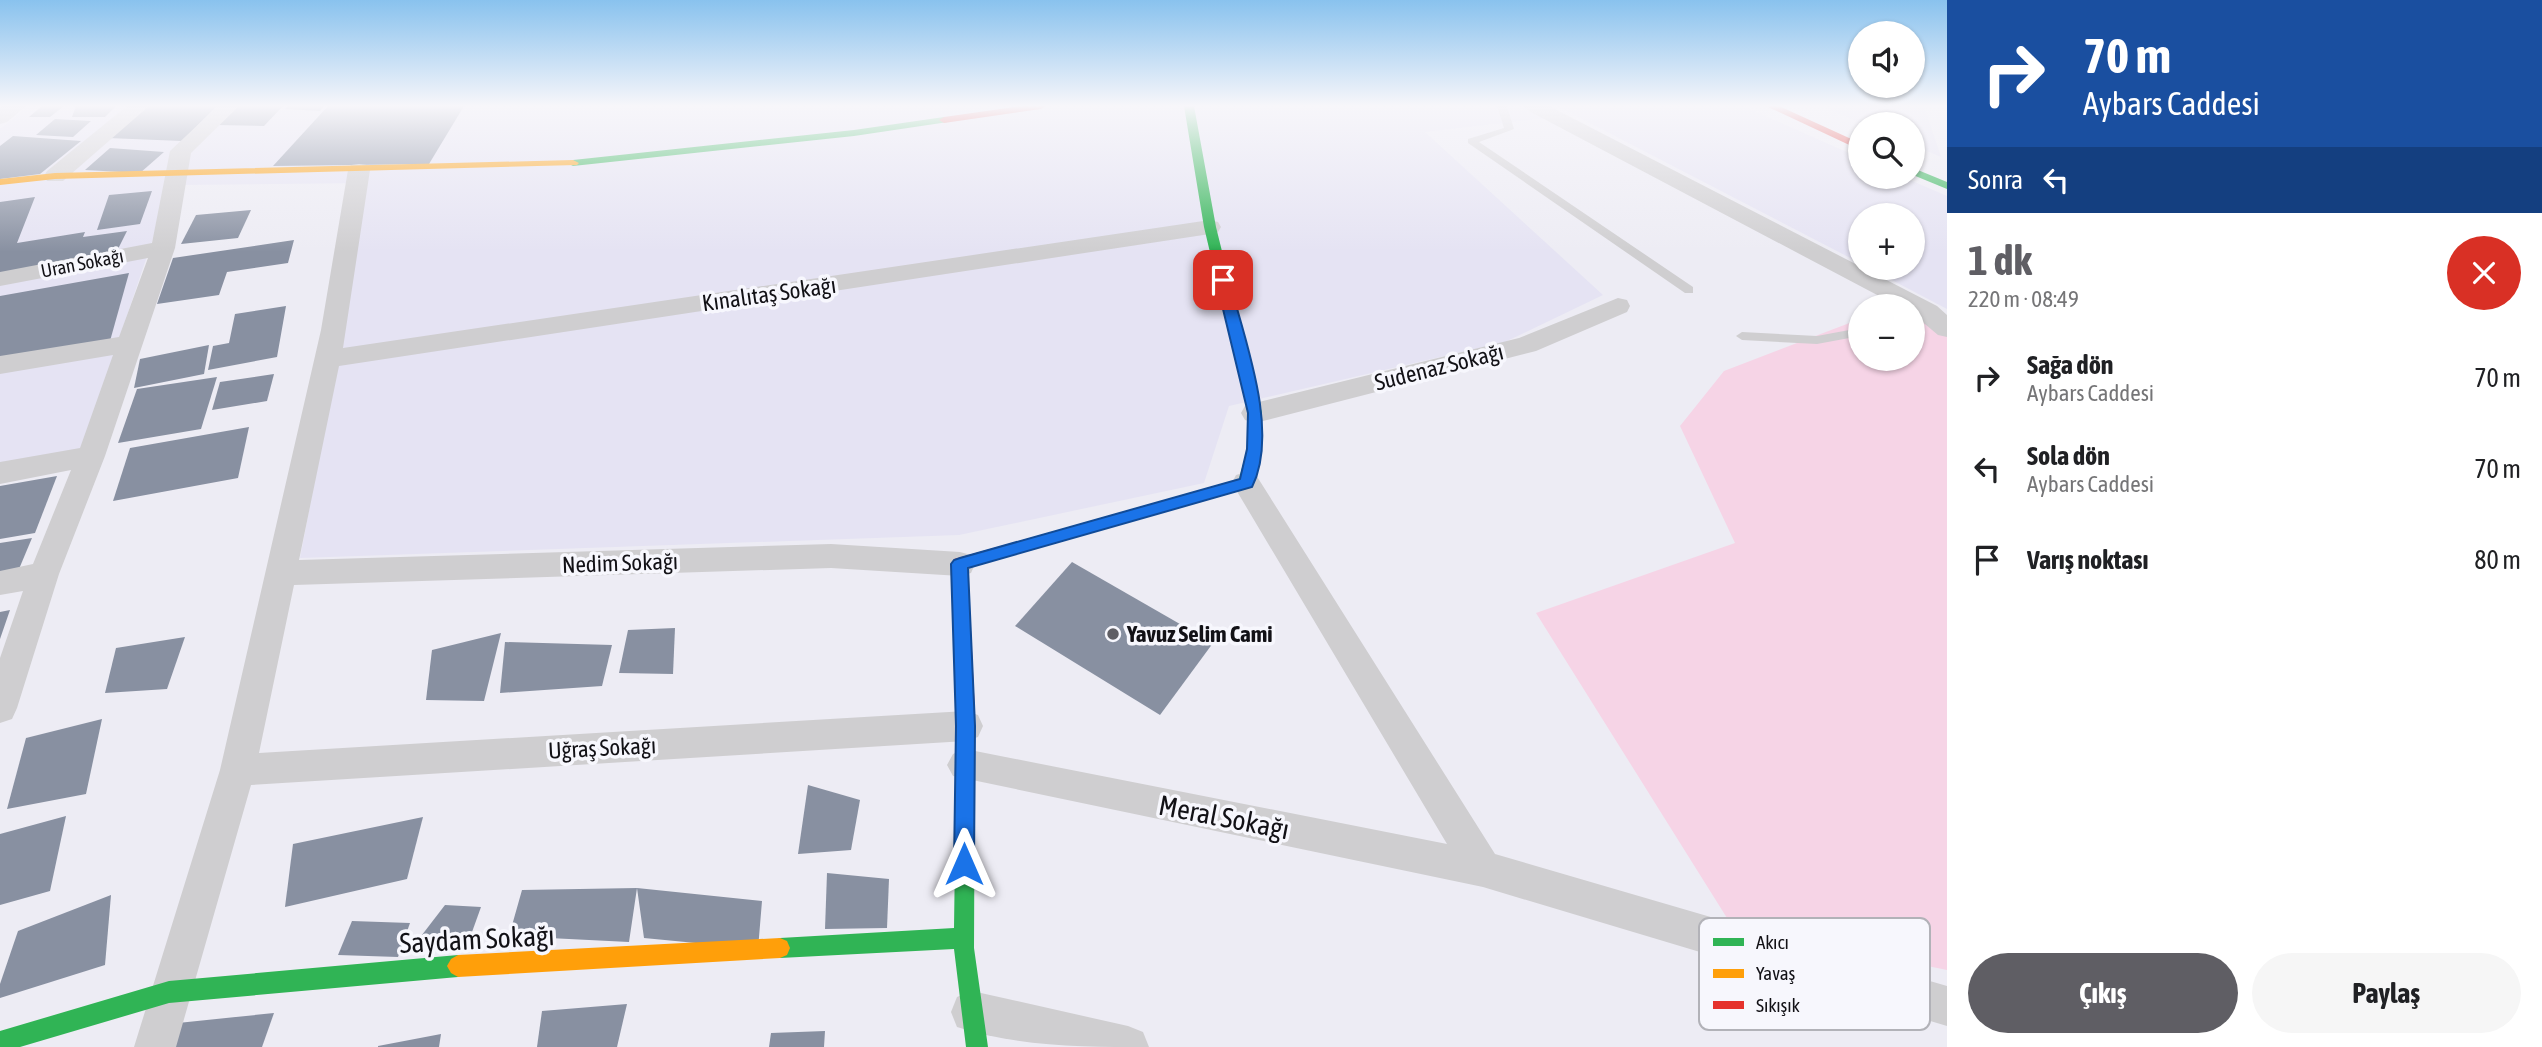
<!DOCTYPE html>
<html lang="tr">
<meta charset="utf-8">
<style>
:root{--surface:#fff;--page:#f6f6f6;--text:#202124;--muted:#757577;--accent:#5f5e64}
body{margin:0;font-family:"Asap Condensed",sans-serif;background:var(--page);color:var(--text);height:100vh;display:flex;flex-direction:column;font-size:26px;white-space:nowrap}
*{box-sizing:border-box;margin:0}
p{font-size:23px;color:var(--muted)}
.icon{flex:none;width:38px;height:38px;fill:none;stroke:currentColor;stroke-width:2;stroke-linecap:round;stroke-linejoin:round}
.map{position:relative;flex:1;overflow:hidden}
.panel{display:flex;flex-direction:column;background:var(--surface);width:595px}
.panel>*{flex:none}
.top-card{background:#1a4fa0;color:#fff;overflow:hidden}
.tools{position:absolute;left:1848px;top:21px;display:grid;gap:14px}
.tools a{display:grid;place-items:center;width:77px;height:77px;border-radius:50%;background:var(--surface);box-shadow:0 2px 5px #0004;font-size:35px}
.pin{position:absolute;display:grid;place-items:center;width:60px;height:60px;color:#fff;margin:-30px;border-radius:14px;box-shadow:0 4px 10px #0006}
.me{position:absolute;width:77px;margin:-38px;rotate:0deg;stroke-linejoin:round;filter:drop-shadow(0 0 5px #0008)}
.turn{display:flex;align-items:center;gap:24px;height:147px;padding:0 21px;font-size:32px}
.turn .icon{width:91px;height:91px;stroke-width:2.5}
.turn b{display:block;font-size:49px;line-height:60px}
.then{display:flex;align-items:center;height:66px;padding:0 21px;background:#0003;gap:14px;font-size:26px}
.round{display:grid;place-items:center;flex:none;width:74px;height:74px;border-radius:37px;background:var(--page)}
.headline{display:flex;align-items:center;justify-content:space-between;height:119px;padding:0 21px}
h1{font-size:42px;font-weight:700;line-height:52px;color:var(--accent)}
.action{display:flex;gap:14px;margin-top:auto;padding:14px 21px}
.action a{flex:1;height:80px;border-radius:42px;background:var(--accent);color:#fff;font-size:28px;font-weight:700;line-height:80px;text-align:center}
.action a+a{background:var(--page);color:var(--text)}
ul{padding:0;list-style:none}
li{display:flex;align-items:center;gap:21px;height:91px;padding:0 21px}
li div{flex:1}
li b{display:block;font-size:26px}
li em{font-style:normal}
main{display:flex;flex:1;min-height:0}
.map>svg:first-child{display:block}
.built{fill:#e5e3f3}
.green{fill:#f6d4e6}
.building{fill:#8890a1}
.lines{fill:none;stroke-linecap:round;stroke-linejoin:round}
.lane{fill:#cfced0;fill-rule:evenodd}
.street{fill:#cfced0;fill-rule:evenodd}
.fast{fill:#30b455;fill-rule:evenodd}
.slow{fill:#ff9f0a;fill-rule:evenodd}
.jam{fill:#e5322d;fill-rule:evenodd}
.route{fill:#1a73e8;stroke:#114b97;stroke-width:2}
.poi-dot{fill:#5f5e64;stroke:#f7f7fd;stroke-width:2.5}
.labels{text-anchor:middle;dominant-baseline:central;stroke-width:7;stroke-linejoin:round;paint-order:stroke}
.far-street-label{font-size:19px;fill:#121116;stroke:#f7f7fd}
.street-label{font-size:23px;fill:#121116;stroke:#f7f7fd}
.poi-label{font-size:23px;font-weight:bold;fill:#121116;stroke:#f7f7fd;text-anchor:start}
.near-street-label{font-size:28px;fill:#121116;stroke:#f7f7fd}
.key{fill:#f7f7fd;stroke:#b2b2b8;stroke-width:2}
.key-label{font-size:19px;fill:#121116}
</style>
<main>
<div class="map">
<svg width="1947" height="1047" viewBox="0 0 1947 1047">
<rect width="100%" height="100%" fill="#edecf4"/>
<!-- built -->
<g class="built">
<path d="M29 106H1521L1546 118 1425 132 1603 295 1505 342 1229 406 1204 483 959 535 300 558 340 349 366 183 171 185 82 449 0 464V129Z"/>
<path d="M1557 106H1743L1860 158V177H1903L1947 196V309L1869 268H1913V215H1860V263Z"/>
<path d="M1822 106H1924L1941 157 1913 145V124H1863Z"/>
</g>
<!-- green -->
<path class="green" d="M1913 313 1947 333V970L1732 926 1536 613 1735 543 1680 426 1724 371 1860 319V359H1913Z"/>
<!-- building -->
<g class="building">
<path d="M42 106H64L50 117H29Z"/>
<path d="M76 106H116L105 117H72Z"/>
<path d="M143 106H217L182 141 108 138Z"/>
<path d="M236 106H283L264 126 217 125Z"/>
<path d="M288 106H324L320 111 285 109Z"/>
<path d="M328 106H464L429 164 273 166Z"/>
<path d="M55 119 91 121 73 137 36 135Z"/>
<path d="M13 136 81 141 40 174 0 179V146Z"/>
<path d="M110 148 164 152 140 173 85 170Z"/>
<path d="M152 191 140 224 97 230 109 195Z"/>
<path d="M35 197 17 243 85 232 83 237 127 231 116 253 0 274V202Z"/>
<path d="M251 210 238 238 181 244 196 215Z"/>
<path d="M294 240 288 263 227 272 219 295 157 304 173 258Z"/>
<path d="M129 273 110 341 0 362V296Z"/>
<path d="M286 306 277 357 208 370 213 346 229 343 235 314Z"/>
<path d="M209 345 204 374 134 388 140 359Z"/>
<path d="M274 374 267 401 212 410 220 382Z"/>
<path d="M217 377 201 429 118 443 137 389Z"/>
<path d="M249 427 238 478 113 501 130 448Z"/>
<path d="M57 476 35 533 0 539V486Z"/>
<path d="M32 538 19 569 0 572V543Z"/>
<path d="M1072 562 1213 643 1160 715 1015 626Z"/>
<path d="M10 610 0 639V612Z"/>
<path d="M675 628 673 674 619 673 628 630Z"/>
<path d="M501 633 484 701 426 700 432 650Z"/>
<path d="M185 637 167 689 105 693 116 648Z"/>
<path d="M505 642 612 645 602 686 500 693Z"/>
<path d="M102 719 86 794 7 809 26 738Z"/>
<path d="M808 785 860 800 851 850 798 854Z"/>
<path d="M66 816 50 891 0 905V834Z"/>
<path d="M423 817 407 879 285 907 293 844Z"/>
<path d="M827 873 889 879 887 928 825 929Z"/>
<path d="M637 888 762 901 758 949 644 938 637 888 629 942 509 936 522 890Z"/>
<path d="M111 895 105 965 0 998V984L18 931Z"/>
<path d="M445 905 481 907 467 946 415 944Z"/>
<path d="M352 921 410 923 398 957 338 955Z"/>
<path d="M627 1004 617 1047H537L542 1011Z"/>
<path d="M274 1013 262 1047H169L178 1023Z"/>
<path d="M825 1031 824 1047H769L771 1033Z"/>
<path d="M441 1034 439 1047H378V1046Z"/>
</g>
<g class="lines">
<!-- lane -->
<g class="lane">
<path d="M1497 106H1507L1514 129 1479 142 1693 287V293H1685L1468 143V139L1504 128Z"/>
<path d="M1860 328V336L1817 344 1742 340 1736 336 1742 332 1817 336Z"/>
</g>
<!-- street -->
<g class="street">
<path d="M3 106H26L7 122 0 124V108Z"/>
<path d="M127 106H149L63 181H47L44 176 47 171Z"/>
<path d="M218 106H239L191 153 175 248 105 456 59 574 17 708 12 719 0 723V658L23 591 0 595V571L33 564 71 470 0 484V462L80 448 113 355 0 374V356L119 337 148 258 0 286V272L152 243 170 151Z"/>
<path d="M1524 106H1549L1937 306 1947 315V337L1938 335 1913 314V306H1898L1527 110Z"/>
<path d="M359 164 367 165 370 170 343 348 1210 220 1218 222 1221 227 1218 232 1210 234 339 366 299 560 831 544 960 552 971 555 975 564 971 573 960 576 831 568 294 585 259 753 966 711 978 715 983 726 978 737 966 741 251 785 176 1047H134L220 770 321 330 348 170 351 165Z"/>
<path d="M1618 298 1627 300 1630 306 1627 312 1536 351 1255 423 1245 420 1241 413 1245 406 1255 403 1519 338Z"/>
<path d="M1246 472 1256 475 1495 854 1947 986V1026L1483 887 953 776 947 765 953 754 965 749 1447 844 1232 483 1236 475Z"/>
<path d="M972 991 1128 1026 1143 1032 1149 1047C1084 1047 1019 1047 957 1027L951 1012 957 997Z"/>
</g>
<!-- fast -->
<g class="fast">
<path d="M1184 106H1194L1216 227 1262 413 1261 449 1254 483 1246 489 1030 550 1024 548 1022 544 1024 540 1030 538 1239 479 1247 449 1248 413 1204 227Z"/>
<path d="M944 117 949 120 948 122 854 136 573 166 567 163 573 160 854 130Z"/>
<path d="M1913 168 1947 182V189L1913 175Z"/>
<path d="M966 705 972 707 975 713 974 948 988 1047H966L954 949 780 958 773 955 770 948 773 941 780 938 954 928 957 713 960 707Z"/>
<path d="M458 955 465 959 469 966 465 973 458 977 169 1003 20 1047H0V1031L169 981Z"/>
</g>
<!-- slow -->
<g class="slow">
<path d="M573 160 579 163 577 165 55 179 0 185V179L55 173Z"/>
<path d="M780 938 787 941 790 948 787 955 780 958 458 977 451 973 447 966 451 959 458 955Z"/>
</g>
<!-- jam -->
<g class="jam">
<path d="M1021 106H1046L1041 109 944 123 939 120 944 117Z"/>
<path d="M1766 106H1779L1860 143V150Z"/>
<path d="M1030 538 1036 540 1038 544 1036 548 968 568 975 713 972 719 966 721 960 719 957 713 952 564 954 559Z"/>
</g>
</g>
<!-- sky -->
<linearGradient id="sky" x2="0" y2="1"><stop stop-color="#89c2ee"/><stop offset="0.42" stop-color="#f7f6fa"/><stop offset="1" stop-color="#f7f6fa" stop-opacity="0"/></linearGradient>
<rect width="1947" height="252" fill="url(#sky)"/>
<!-- route -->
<path class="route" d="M1223 276 1229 280C1244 338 1280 431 1252 487L968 568 975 726 974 864 971 871 964 874 957 871 954 864 956 726 951 564 954 560 960 558 1240 479 1247 449 1248 413 1216 280Z"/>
<!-- markers -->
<circle class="poi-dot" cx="1113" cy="634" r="7"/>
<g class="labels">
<!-- far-street labels -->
<g class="far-street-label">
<text transform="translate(82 263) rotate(-11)">Uran Sokağı</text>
</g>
<!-- street labels -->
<g class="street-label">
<text transform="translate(769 294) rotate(-8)">Kınalıtaş Sokağı</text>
<text transform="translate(1439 367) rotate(-14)">Sudenaz Sokağı</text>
<text transform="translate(620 563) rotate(-2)">Nedim Sokağı</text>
<text transform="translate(602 748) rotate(-3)">Uğraş Sokağı</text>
</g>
<!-- poi labels -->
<g class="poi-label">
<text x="1127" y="634">Yavuz Selim Cami</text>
</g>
<!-- near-street labels -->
<g class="near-street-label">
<text transform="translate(1224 817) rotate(11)">Meral Sokağı</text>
<text transform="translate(477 939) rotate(-3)">Saydam Sokağı</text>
</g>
</g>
<!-- legend -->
<rect x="1699" y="918" width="231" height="112" rx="10" class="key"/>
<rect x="1713" y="938" width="31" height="8" fill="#30b455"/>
<rect x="1713" y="969" width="31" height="9" fill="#ff9f0a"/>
<rect x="1713" y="1001" width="31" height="8" fill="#e5322d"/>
<g class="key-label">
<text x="1756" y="949">Akıcı</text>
<text x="1756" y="980">Yavaş</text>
<text x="1756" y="1012">Sıkışık</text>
</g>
</svg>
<div class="tools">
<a><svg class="icon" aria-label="sound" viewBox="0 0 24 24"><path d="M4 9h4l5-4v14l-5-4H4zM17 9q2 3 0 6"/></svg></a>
<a><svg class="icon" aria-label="search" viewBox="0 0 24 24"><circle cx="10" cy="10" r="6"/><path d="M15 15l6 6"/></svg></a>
<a>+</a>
<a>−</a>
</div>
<div class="pin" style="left:1223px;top:280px;background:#d93025"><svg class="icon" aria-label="arrive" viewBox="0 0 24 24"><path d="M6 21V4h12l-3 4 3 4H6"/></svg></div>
<svg class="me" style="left:964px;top:864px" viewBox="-20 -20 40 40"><path d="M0-17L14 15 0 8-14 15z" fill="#1a73e8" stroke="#fff" stroke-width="4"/></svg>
</div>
<section class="panel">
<div class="top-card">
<div class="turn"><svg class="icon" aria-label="right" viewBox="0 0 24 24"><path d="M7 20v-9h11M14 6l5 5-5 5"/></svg><div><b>70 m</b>Aybars Caddesi</div></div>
<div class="then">Sonra<svg class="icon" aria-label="left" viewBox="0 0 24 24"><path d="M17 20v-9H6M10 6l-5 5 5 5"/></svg></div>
</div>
<div class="headline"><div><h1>1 dk</h1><p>220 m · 08:49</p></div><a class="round" style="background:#d93025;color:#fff"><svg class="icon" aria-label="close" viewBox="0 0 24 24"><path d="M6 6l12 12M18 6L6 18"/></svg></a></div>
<ul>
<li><svg class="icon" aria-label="right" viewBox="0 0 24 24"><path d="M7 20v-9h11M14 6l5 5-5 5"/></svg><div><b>Sağa dön</b><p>Aybars Caddesi</p></div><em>70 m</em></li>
<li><svg class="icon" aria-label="left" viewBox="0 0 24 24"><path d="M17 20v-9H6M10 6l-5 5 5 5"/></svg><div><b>Sola dön</b><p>Aybars Caddesi</p></div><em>70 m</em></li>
<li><svg class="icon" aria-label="arrive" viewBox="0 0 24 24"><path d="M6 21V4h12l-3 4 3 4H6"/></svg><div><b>Varış noktası</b></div><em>80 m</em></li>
</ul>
<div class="action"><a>Çıkış</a><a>Paylaş</a></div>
</section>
</main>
